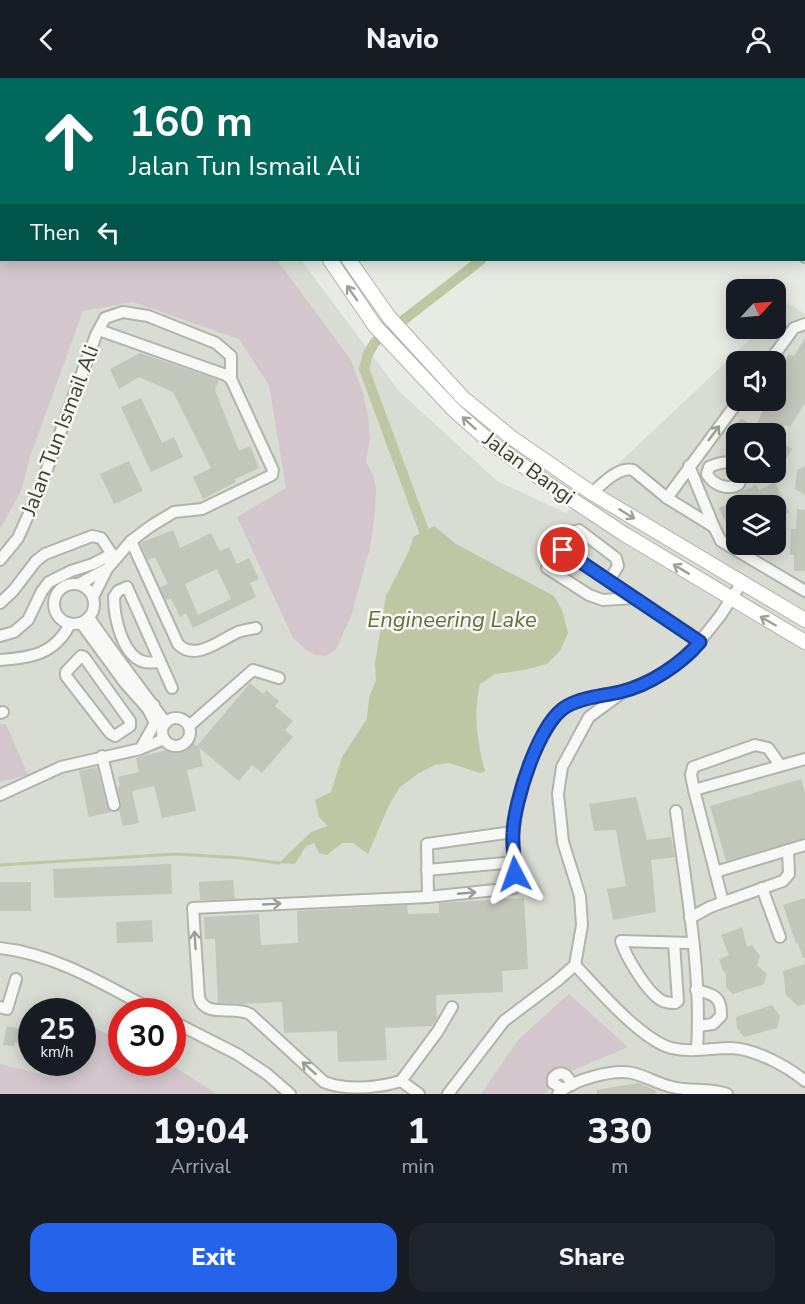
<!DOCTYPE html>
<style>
:root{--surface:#171b24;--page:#20242c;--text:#f1f3f6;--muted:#9ea1a6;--accent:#2563eb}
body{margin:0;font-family:"Nunito Sans",sans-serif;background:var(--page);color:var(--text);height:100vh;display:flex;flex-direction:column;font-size:22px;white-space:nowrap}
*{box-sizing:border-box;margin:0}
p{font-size:20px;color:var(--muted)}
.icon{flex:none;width:33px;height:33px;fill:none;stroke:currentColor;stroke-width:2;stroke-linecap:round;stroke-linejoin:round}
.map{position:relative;height:1016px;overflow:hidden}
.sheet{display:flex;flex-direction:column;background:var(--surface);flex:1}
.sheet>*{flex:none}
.banner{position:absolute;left:0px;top:0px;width:806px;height:183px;box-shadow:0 3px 15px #0003;background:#00695c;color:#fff;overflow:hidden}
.needle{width:39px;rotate:64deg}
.controls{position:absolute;left:726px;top:201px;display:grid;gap:12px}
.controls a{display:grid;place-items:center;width:60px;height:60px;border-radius:12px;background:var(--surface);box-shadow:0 3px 15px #0003;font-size:30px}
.speed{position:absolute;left:18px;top:920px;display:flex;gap:12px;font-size:30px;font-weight:700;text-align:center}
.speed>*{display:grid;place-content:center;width:78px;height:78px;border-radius:50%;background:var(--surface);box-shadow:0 3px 15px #0003;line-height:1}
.speed small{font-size:15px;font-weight:400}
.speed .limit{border:9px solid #d22;background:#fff;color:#111}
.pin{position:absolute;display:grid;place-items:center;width:51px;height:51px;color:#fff;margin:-26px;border:3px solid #fff;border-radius:50%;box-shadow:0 2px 6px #0007}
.me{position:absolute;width:66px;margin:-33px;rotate:356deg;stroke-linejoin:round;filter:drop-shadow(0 0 4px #0008)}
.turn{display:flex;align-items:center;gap:21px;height:126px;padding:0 30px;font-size:27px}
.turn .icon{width:78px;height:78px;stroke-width:2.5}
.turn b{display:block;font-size:42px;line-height:51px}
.then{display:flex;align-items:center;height:57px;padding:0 30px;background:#0003;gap:12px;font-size:22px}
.eta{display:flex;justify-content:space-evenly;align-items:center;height:102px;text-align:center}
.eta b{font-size:36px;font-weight:800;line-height:42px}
.primary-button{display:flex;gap:12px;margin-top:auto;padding:12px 30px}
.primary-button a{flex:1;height:69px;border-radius:18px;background:var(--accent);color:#fff;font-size:24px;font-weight:800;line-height:69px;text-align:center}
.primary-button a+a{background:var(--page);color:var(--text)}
header{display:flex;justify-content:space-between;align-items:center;height:78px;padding:0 30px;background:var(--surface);font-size:27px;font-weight:800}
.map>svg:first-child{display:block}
.built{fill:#d8dcd2;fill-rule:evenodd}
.green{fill:#d3c6cd}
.water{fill:#bec6a3}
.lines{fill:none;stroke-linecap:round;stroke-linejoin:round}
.stream{stroke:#bec6a3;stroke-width:3}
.canal{stroke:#bec6a3;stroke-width:10}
.building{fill:#c3c6bb;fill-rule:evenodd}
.minor-casing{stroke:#b0b4a9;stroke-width:14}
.major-casing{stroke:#afb4a4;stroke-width:16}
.minor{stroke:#f8f9f6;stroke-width:10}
.major{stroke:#fff;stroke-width:14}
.oneway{stroke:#9ca096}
.oneway2{stroke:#999d92}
.route-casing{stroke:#184099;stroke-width:15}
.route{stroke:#2563eb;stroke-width:10}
.labels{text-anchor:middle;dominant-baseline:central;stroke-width:5;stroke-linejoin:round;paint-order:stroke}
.street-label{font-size:21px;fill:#3a412d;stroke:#f6f8f3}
.water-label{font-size:22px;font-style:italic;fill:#62703c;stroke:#f6f8f3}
</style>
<header><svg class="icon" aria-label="back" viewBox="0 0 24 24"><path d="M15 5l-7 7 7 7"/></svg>Navio<svg class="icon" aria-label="person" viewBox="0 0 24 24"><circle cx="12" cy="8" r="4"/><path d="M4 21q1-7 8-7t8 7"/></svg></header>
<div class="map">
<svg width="805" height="1016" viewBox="0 0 805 1016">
<rect width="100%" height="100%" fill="#e8eae4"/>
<!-- built -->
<path class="built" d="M0 0 57 1 2 2V182H301L399 313 497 403 566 435 761 251 776 250V237L788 225 805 236V1016H0ZM736 284H776V322H736ZM736 356H776V394H736ZM736 428H776V466H736ZM32 933H82V984H32ZM122 933H172V984H122Z"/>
<!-- green -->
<g class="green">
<path d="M0 0 51 1 2 2V182H277L351 282 363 315 368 338 370 361 366 384 373 397 376 410 375 435 370 470 351 538 336 571 326 578 315 577 306 572 293 560 237 439 286 410 269 307 239 261 133 224 83 233 30 379 21 413 0 451Z"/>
<path d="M0 646H6L28 697 0 704Z"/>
<path d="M569 916 628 969 557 999 545 1016H481L518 962Z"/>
<path d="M86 946 121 962 122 984H167L217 1016H0V986L48 998 59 984H82L83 951Z"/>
</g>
<!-- water -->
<path class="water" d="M434 448 456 466 554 518 562 532 568 555 560 573 547 586 524 592 495 596 480 606C473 635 477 664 485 693L480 695 449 685 435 687 419 695 400 709 389 727 368 776 353 765H342L327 777 319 775 314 765 306 768 295 786 279 785 311 754 328 748 319 739 315 722 331 714 342 679 367 641 369 620 376 602 375 585 386 518 409 473 413 459Z"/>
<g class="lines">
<!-- stream -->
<path class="stream" d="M0 787 176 776 241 780 279 785"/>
<!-- canal -->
<path class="canal" d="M424 453 364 291 368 276 375 264 481 182"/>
</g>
<!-- building -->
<g class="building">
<path d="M805 260V325L790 349 785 347 780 356H736V370L726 363 741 340 755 349 768 322H776V297L789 276 794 278Z"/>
<path d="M140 275 219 302 215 312 239 373 250 368 259 390 235 401 236 404 203 421 193 399 211 390 173 314 139 299 119 311 110 291Z"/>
<path d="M141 320 162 365 174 359 183 379 151 394 121 329Z"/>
<path d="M776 360 792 371 776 397Z"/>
<path d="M129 383 143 413 114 426 100 396Z"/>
<path d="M805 388V417L795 411 797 392Z"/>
<path d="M775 404 789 434 776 440V428H738L736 423V464L734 462 719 430 736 422 734 417 756 407 759 412Z"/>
<path d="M797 431 805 432V493H794V477H790L791 451H796Z"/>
<path d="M173 452 180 470 211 455 220 473 229 469 237 486 249 480 259 501 250 505 256 519 193 550 186 535 180 539 171 520 166 522 160 509 168 506 155 479 148 482 140 465ZM217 491 231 521 198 537 185 506Z"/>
<path d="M250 605 263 616 266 612 279 623 275 628 293 643 285 652 293 659 262 695 252 687 239 703 197 668Z"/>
<path d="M193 665 199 670 203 688 187 692 196 733 162 740 154 708 132 713 139 745 123 748 119 732 121 726 118 713V708H120L118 699 139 694 136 680 171 671V674L184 671Z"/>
<path d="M97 689 107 729 111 734 89 739 79 693Z"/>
<path d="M801 701 805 715V760L726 783 710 728Z"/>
<path d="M636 719 647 762 671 759 675 779 651 782 656 834 613 842 607 811 626 808 616 752 594 753 589 726Z"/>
<path d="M171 786 172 816 54 820 53 791Z"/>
<path d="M233 802 235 821 200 822 199 804Z"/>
<rect x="0" y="804" width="31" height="29"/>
<path d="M524 820 528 891 502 893 503 914 436 917 437 940 432 948 385 950 387 982 338 984 337 953 284 955 282 924 243 926 218 925 215 861H205L204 839 259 836 261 867 298 865 297 833 407 827 408 836 439 835V825Z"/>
<path d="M805 820V880H803L798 865 796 866 783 827Z"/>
<path d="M152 842 153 864 117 865 116 844Z"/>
<path d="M742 849 747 869 752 867 760 878 757 887 767 896 764 906 733 916 726 909V896L722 891 719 881 729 877 721 857Z"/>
<path d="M805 886V926L798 928 786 917 783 893Z"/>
<path d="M772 927 780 938 777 950 744 959 737 950 736 939Z"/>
<path d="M7 948 27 953 25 965 15 964 14 968 3 967Z"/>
<path d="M638 1005 655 1012 657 1016H597V1012Z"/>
</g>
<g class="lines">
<defs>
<g id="minor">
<path d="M461 0 463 2"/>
<path d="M804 178 805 179"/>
<path d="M99 252 226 297 231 301"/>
<path d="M769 284 794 250 805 246"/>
<path d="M736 385C727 383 718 385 709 389L707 396C713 407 728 413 739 406L743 394"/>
<path d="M689 388 714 449"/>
<path d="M592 415C602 406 619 388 633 392L667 420 714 449 721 463 805 513"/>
<path d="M667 420 739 322"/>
<path d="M131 463 178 566C195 584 220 562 238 554 243 552 250 551 256 550"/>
<path d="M0 482 18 460 39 413 96 257 105 240 123 234 148 238 216 265 231 278V301L273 392 272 397 202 431 174 434 151 448 131 463 107 491 93 519"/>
<path d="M547 490 589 517 603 522 634 520"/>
<path d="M609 503 618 488 616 480 579 452 572 454 563 468V472L700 564"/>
<path d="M79 506 105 492"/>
<circle cx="74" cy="526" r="20"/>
<path d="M0 525 13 513 36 483 45 476 92 458 101 460 112 476 117 479"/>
<path d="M89 540 114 575 166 645"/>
<path d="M81 545 125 605 148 631 154 627"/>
<path d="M0 558 14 554 28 542 42 513 49 504 71 493 93 486 112 476"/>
<path d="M81 578 84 579 130 643V648L115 658 110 655 66 598V594Z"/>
<path d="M0 582C31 580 55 576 70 546"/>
<path d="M160 584C155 584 150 585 145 584 122 579 114 538 114 519L118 513 127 509 172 610"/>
<path d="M0 635 3 634"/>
<circle cx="176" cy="654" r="14"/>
<path d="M189 648 253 592 279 600"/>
<path d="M141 670 155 645 148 631"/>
<path d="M102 678 114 727"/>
<path d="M694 712 691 697 693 689 755 667 768 670 780 687"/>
<path d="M0 717 61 689 140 671 164 661"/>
<path d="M676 733C686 812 702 892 697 972"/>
<path d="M427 792 515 784"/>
<path d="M715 794 805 767"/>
<path d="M762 810 780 859"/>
<path d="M428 819 427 766 513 754"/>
<path d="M723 824 694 712 805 681"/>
<path d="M690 840 710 829 783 803 789 796 788 772"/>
<path d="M674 865 678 923 675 925C671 925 665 925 661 922 647 914 626 879 621 863L692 865"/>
<path d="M0 870C55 876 105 907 154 933"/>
<path d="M575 887C598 911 640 961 671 970 691 975 711 970 731 970 755 971 787 988 805 1003"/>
<path d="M696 912C713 916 722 918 721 938L713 946 698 948"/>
<path d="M0 929 7 931 16 901"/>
<path d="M172 943 237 976 267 996 290 1016"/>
<path d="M401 1003 438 953 452 929"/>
<path d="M563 1011 553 1005V1000C562 990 568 998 572 1007"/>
<path d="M419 1016 401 1003C378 1010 347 1013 324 1004L250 936C234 927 205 941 199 919L193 830 428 819 514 810 516 808C515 790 511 771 513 753 516 721 538 646 566 629 582 619 605 617 623 614"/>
<path d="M448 1016 504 943 557 903 575 887 582 847 580 818 563 764 558 716 562 689 589 639 623 614 658 598 689 577 720 538 741 506"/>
<path d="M558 1016C571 1002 613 991 632 995 646 998 658 1006 672 1009 690 1014 709 1009 727 1016"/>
</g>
<g id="major">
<path d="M147 0 152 2"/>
<path d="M188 0 191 2"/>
<path d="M330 182 375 248 454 332 490 364 547 405 624 456 805 564"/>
<path d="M349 182 389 239 463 320 512 360 592 415 805 542"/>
</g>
</defs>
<!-- minor casing -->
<use href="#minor" class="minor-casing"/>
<!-- major casing -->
<use href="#major" class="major-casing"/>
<!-- minor -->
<use href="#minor" class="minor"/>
<!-- major -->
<use href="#major" class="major"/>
</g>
<!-- one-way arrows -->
<defs><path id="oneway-shaft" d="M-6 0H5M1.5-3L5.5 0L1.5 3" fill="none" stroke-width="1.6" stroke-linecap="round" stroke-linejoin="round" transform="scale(1.5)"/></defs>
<g class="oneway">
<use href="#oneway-shaft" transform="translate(352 215) rotate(-125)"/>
<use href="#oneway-shaft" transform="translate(469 345) rotate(-138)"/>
<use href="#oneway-shaft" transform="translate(627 436) rotate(32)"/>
<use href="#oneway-shaft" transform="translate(681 491) rotate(-149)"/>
<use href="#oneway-shaft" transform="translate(768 543) rotate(-150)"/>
</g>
<g class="oneway2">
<use href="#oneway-shaft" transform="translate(714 355) rotate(-53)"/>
<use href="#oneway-shaft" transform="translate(467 815) rotate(-5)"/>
<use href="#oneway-shaft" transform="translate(272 826) rotate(-3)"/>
<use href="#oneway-shaft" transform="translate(195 862) rotate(-94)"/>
<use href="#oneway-shaft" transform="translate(309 990) rotate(-138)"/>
</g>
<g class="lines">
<defs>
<path id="route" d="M515 796C515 782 512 768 513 755 514 724 539 643 567 628 583 619 603 618 620 614 650 607 681 586 700 564L563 472"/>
</defs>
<!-- route casing -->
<use href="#route" class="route-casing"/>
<!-- route -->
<use href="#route" class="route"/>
</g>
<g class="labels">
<!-- street labels -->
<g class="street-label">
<text transform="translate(60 352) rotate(-69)">Jalan Tun Ismail Ali</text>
<text transform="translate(529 390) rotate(36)">Jalan Bangi</text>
</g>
<!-- water labels -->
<g class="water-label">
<text x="452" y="542">Engineering Lake</text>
</g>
</g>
</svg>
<div class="controls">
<a><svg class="needle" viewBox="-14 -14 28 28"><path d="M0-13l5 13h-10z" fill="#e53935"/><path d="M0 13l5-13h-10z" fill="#9ea1a6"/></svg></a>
<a><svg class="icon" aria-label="sound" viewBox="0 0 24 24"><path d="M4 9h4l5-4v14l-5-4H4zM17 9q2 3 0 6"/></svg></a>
<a><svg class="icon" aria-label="search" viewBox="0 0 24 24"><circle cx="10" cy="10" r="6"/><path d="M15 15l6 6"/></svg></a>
<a><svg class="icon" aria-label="layers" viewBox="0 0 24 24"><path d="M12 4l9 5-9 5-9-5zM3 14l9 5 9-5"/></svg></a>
</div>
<div class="speed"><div>25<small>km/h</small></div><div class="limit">30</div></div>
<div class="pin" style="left:563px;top:472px;background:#d93025"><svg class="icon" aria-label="arrive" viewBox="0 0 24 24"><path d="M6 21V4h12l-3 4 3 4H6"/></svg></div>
<svg class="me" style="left:515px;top:796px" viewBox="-20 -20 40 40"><path d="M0-17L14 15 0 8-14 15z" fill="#2563eb" stroke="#fff" stroke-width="4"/></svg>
<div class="banner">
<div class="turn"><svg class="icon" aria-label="ahead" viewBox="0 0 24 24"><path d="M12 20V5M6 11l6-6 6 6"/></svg><div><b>160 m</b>Jalan Tun Ismail Ali</div></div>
<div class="then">Then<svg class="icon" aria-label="left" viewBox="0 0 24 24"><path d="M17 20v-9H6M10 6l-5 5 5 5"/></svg></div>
</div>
</div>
<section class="sheet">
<div class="eta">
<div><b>19:04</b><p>Arrival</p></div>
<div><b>1</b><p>min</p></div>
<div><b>330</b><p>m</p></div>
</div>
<div class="primary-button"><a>Exit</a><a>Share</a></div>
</section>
